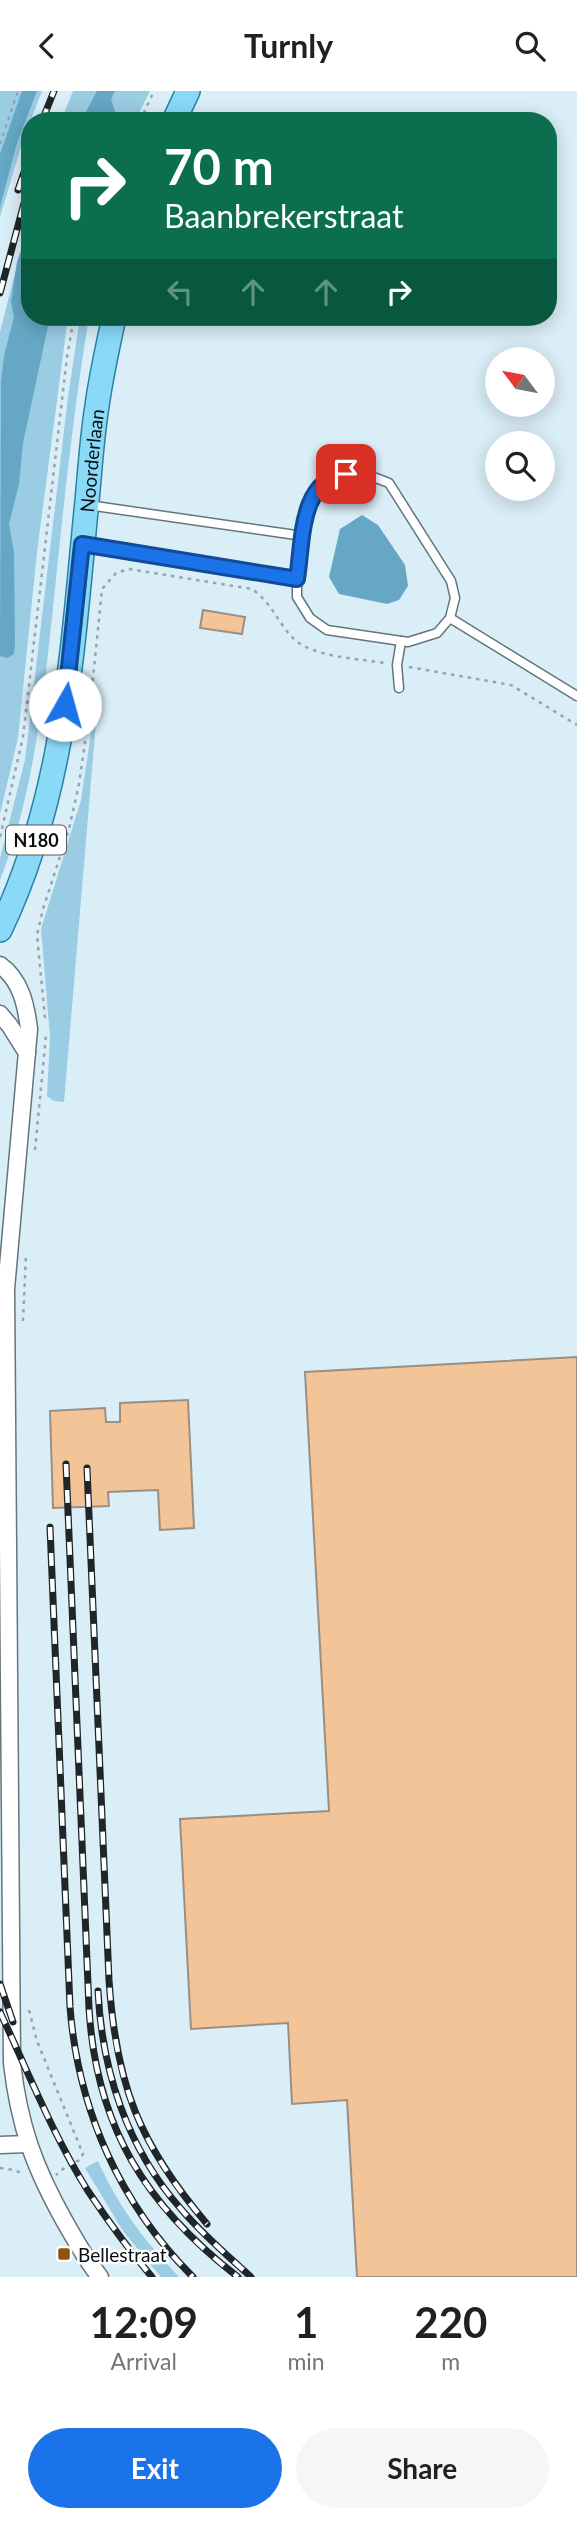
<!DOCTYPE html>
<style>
:root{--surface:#fff;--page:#f6f6f6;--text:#202124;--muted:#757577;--accent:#1a73e8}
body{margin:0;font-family:Lato,sans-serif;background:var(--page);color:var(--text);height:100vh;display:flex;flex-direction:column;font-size:26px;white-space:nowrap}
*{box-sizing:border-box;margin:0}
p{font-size:23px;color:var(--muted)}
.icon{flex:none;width:38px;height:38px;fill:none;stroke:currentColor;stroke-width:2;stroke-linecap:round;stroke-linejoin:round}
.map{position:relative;height:2186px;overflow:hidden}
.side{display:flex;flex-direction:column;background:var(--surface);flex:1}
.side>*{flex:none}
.hud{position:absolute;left:21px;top:21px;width:536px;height:214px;border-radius:28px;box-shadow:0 4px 18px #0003;background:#0b6e4f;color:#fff;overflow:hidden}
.needle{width:46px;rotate:302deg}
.controls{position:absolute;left:485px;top:256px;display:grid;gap:14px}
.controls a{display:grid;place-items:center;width:70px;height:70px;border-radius:50%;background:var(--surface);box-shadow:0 4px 18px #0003;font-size:35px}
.pin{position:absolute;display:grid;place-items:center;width:60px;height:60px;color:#fff;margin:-30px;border-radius:14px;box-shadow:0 4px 10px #0006}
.me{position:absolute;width:77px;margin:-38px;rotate:7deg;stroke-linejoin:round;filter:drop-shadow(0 0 5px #0008)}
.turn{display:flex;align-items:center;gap:24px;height:147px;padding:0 28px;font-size:32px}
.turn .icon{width:91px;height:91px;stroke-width:2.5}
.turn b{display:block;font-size:49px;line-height:60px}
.lanes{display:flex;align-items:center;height:66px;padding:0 28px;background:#0003;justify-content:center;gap:35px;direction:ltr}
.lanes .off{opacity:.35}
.eta{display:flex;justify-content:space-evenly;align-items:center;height:119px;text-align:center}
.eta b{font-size:42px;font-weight:700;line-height:49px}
.action{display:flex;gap:14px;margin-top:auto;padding:14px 28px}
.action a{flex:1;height:80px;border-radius:42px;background:var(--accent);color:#fff;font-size:28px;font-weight:700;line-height:80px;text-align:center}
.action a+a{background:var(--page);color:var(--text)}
header{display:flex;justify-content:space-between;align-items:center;height:91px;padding:0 28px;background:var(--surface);font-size:32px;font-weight:700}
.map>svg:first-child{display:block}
.green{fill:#9acce4}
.water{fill:#65a7c4}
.building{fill:#f3c497;stroke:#9c8f82;stroke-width:2}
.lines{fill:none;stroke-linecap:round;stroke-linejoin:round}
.lane-casing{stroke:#64757e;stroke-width:11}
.street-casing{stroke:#64757e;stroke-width:19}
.primary-casing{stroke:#2a81a3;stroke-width:26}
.path{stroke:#95a5ad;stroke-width:2.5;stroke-dasharray:3.5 5;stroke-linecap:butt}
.lane{stroke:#fff;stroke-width:8}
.street{stroke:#fff;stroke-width:16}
.primary{stroke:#8ad9f7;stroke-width:23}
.rail-casing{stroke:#1e2629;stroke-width:7}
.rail{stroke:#fff;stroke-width:4.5;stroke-dasharray:13;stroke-linecap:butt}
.route-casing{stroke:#114b97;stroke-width:18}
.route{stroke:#1a73e8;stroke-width:12}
.poi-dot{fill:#8d540c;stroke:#fff;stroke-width:2.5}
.labels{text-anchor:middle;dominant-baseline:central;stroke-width:5;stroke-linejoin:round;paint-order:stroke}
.shield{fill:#fff;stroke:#525658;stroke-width:2}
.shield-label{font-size:18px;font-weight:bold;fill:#080e11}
.street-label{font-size:19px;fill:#080e11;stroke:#fff}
.poi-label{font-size:19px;fill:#080e11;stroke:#fff;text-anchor:start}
</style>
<header><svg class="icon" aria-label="back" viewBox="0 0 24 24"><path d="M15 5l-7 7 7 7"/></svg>Turnly<svg class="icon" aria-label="search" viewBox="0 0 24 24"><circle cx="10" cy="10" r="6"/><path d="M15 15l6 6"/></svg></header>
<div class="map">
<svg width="577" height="2186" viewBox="0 0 577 2186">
<rect width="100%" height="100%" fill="#daeef8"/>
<!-- green -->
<g class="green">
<path d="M0 0H42L23 49 0 126Z"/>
<path d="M73 0H150L135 30H61Z"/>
<path d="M30 123V226H68L37 461 18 647 0 723V241Z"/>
<path d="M80 226H89C73 322 63 420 53 517 43 609 34 702 0 789V767L25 669 68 306Z"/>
<path d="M97 619 64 1011 54 1010 47 1005 50 946 41 838 81 709 94 622Z"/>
<path d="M98 2070C119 2117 144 2149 179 2186H161L123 2140 85 2077Z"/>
</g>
<!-- water -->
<g class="water">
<path d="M22 0H37L17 52 0 116V63Z"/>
<path d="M97 0H115L111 8 116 23 113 30H81Z"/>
<path d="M30 134V226H50L23 352 19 393 9 433 14 461 15 552 14 563 7 567 0 565 1 291 4 265 14 226 11 211 17 171Z"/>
<path d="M362 424 378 434 405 474 408 495 399 509 387 513 339 503 329 486 340 438Z"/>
</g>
<!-- building -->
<g class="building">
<path d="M203 519 245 526 242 543 200 537Z"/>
<path d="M577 1266V2186H357L347 2009 292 2013 288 1932 191 1938 180 1728 329 1720 305 1281Z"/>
<path d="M188 1309 194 1437 160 1439 158 1399 108 1401 109 1415 53 1417 50 1320 105 1317 106 1331H120V1312Z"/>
</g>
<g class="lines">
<defs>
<g id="lane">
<path d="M360 381 389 392 451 490 455 507 450 527 437 542 408 551 327 539 310 527 297 506V488L310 410 317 398 331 385Z"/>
<path d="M88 414 303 445"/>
<path d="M85 453 297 488"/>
<path d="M450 527 577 605"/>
<path d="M399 597 397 574 401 550"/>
</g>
<g id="street">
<path d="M0 874C21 889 26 914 29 938L6 1198 12 1972C19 2034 34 2076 65 2131 76 2150 86 2169 100 2186"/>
<path d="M0 923 10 935 27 962"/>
<path d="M0 2054 28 2053"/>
</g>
<g id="primary">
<path d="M174 30 188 0"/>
<path id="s1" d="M0 839C66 701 72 559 87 410 90 378 92 346 97 315 101 285 108 255 114 226"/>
</g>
</defs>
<!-- lane casing -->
<use href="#lane" class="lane-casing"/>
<!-- street casing -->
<use href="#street" class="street-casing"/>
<!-- primary casing -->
<use href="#primary" class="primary-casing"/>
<!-- path -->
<g class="path">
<path d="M140 30 154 0"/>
<path d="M0 53 18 0"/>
<path d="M409 576 511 594 577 634"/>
<path d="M27 611 45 612"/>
<path d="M83 616 90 617 102 498 116 482 129 478 252 498C274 514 277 532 295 549 314 566 360 568 385 572"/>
<path d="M0 746 23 646 67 266 74 226"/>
<path d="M45 927 37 844 43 818 69 738 79 693 90 617"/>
<path d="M35 1059 46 944"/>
<path d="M23 1230 26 1163"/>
<path d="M29 1919 37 1950 83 2063 80 2069 68 2074 56 2084"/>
<path d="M0 2077 14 2079 24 2083"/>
</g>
<!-- lane -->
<use href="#lane" class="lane"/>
<!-- street -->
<use href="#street" class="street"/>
<!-- primary -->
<use href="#primary" class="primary"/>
<defs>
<g id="rail">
<path d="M42 30 54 0"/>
<path d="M18 99 30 64"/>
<path d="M0 202 30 90"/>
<path d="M66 1373 89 1917C96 2036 146 2115 238 2186"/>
<path d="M87 1377 109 1889C116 1994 139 2053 207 2133"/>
<path d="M50 1436 70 1916C78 2019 120 2113 193 2186"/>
<path d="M0 1893 13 1931"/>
<path d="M98 1900C102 1980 127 2057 181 2118 202 2143 227 2164 251 2186"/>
<path d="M0 1921C28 1981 53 2044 88 2100 108 2130 129 2159 152 2186"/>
</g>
</defs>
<!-- rail casing -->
<use href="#rail" class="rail-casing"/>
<!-- rail -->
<use href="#rail" class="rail"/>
</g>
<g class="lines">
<defs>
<path id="route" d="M65 614 82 453 297 488C303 451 299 389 346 383"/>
</defs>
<!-- route casing -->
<use href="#route" class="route-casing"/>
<!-- route -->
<use href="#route" class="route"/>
</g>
<!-- markers -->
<rect class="poi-dot" x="57" y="2156" width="14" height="14" rx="3.5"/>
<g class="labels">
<!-- shield labels -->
<rect class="shield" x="6" y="734.5" width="60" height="29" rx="5"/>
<g class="shield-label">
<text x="36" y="749">N180</text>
</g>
<!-- street labels -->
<g class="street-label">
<text stroke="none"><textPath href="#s1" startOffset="481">Noorderlaan</textPath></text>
</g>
<!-- poi labels -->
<g class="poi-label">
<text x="78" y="2163">Bellestraat</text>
</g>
</g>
</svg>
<div class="controls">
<a><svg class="needle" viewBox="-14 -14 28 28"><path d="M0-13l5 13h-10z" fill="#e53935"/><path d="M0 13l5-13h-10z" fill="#757577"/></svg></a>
<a><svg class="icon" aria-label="search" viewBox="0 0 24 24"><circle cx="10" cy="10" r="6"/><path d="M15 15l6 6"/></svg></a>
</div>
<div class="pin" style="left:346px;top:383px;background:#d93025"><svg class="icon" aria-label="arrive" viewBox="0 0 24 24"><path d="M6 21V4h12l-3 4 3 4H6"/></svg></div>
<svg class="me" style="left:65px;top:614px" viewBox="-20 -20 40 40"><circle r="19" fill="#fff"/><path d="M0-13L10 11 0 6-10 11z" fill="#1a73e8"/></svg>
<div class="hud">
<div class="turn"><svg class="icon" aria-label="right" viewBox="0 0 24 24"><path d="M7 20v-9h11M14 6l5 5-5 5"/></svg><div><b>70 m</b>Baanbrekerstraat</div></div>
<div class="lanes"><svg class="icon off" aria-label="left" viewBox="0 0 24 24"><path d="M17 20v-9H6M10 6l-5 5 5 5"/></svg><svg class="icon off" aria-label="ahead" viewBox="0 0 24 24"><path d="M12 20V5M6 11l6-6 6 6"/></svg><svg class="icon off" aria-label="ahead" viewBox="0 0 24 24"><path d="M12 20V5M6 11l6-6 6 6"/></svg><svg class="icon" aria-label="right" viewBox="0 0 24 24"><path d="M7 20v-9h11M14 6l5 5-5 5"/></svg></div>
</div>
</div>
<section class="side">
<div class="eta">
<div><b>12:09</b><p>Arrival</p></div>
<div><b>1</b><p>min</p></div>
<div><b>220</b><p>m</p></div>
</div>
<div class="action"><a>Exit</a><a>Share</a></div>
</section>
